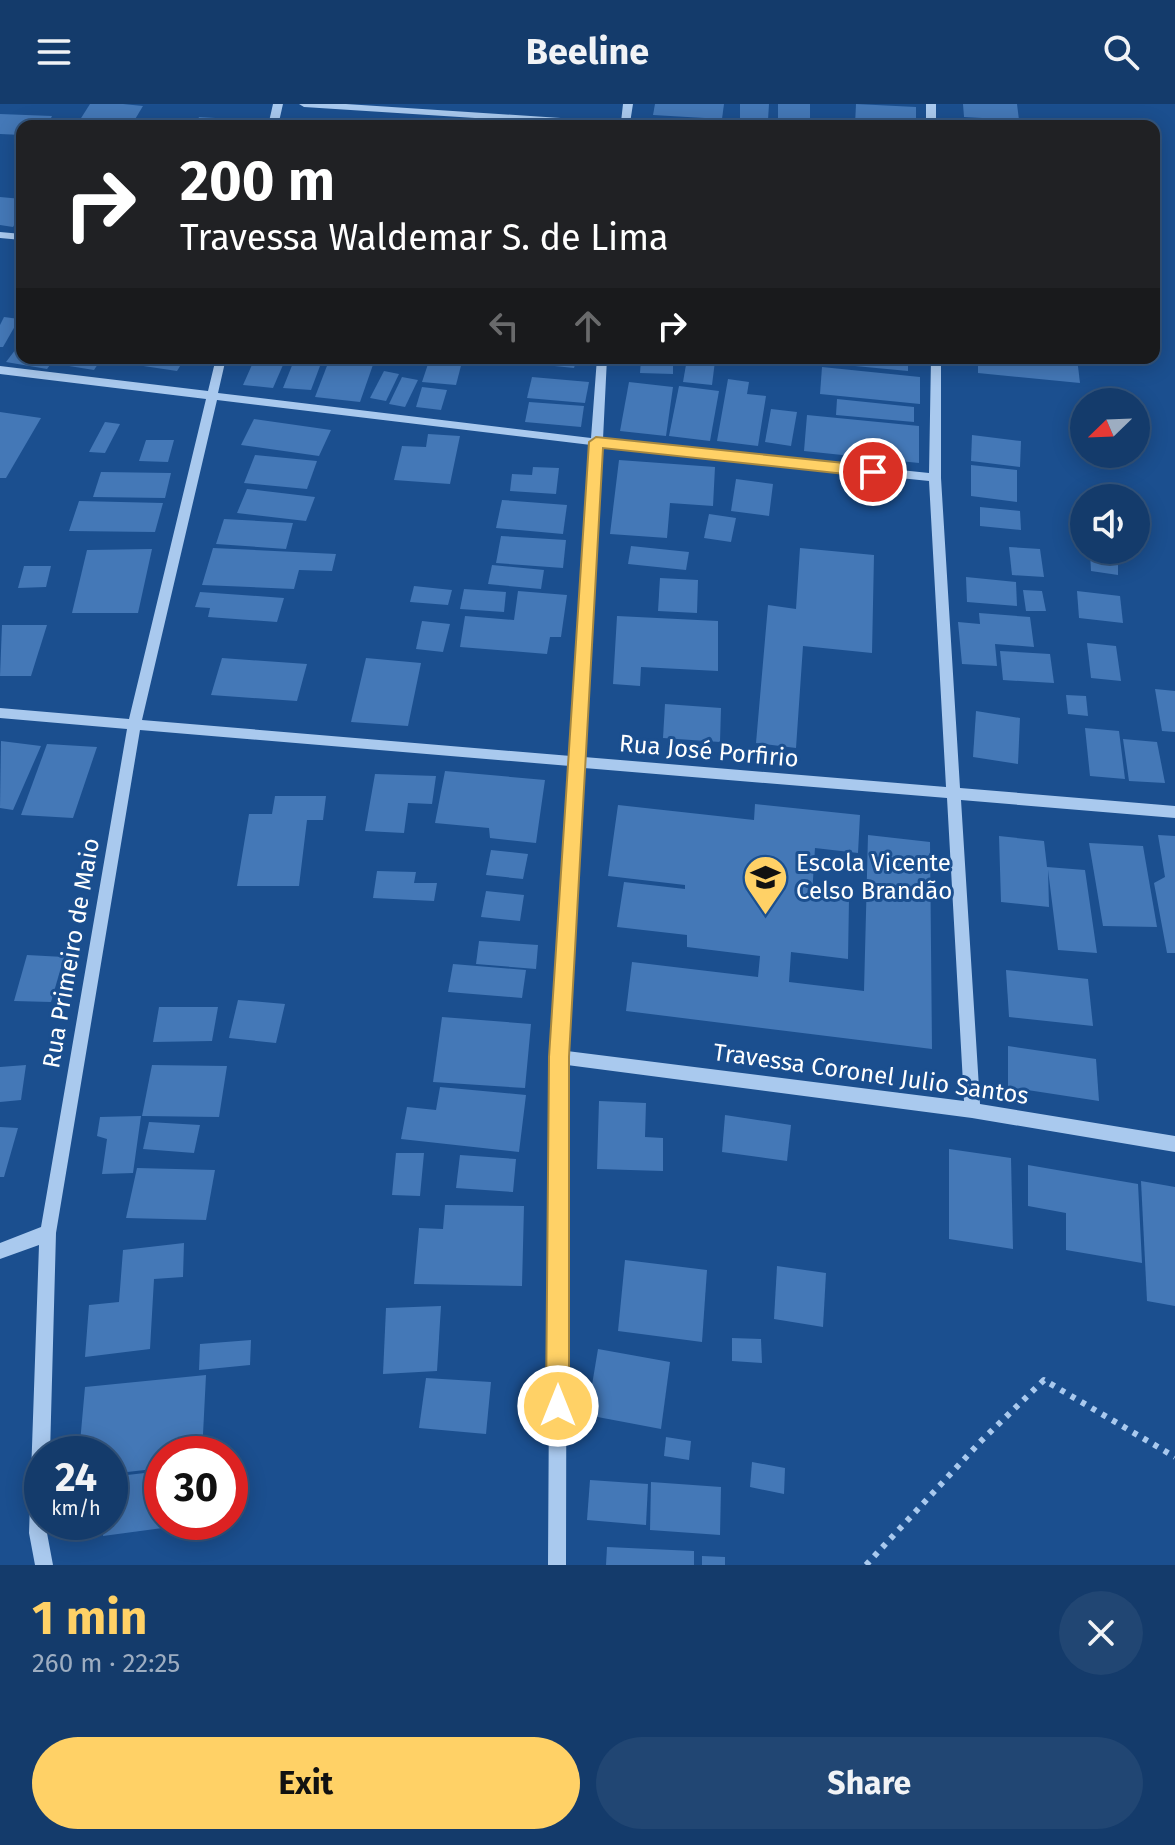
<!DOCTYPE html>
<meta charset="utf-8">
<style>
:root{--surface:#143b6b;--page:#214673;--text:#f1f3f6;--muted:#9dadc1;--line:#33557e;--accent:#ffd166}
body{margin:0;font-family:"Fira Sans",sans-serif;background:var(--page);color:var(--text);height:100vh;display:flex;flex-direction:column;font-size:30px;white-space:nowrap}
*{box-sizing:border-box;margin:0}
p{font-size:26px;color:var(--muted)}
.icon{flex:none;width:44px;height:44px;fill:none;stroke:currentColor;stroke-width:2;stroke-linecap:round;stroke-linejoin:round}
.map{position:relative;height:1461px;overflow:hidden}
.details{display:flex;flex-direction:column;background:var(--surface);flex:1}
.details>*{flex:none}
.banner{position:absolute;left:16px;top:16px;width:1144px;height:244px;border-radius:16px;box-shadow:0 4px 20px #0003,0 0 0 2px var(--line);background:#202124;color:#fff;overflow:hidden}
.needle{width:52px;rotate:247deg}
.fabs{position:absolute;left:1070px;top:284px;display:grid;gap:16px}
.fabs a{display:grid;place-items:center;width:80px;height:80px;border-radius:50%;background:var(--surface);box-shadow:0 4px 20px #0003,0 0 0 2px var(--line);font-size:40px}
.speed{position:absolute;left:24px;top:1332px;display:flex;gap:16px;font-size:40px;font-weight:700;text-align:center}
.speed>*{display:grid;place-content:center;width:104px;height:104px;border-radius:50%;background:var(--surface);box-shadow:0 4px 20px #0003,0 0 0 2px var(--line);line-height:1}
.speed small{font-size:20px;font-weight:400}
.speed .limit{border:12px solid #d22;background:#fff;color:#111}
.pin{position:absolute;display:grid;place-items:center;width:68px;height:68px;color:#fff;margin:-34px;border:4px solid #fff;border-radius:50%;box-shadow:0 2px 8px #0007}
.me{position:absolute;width:88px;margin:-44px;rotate:0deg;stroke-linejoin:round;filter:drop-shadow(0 0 6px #0008)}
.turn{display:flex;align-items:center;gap:28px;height:168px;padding:0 32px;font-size:36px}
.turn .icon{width:104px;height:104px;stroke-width:2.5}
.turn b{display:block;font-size:56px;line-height:68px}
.lanes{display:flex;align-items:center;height:76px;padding:0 32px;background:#0003;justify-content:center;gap:40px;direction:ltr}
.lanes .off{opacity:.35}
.round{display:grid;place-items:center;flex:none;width:84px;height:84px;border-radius:42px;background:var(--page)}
.overview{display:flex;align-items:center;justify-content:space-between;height:136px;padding:0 32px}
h1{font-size:48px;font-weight:700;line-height:60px;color:var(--accent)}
.cta{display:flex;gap:16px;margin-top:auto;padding:16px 32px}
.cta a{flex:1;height:92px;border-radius:48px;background:var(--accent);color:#111;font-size:32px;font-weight:700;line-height:92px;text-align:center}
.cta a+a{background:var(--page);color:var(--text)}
header{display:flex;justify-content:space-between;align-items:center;height:104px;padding:0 32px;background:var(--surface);font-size:36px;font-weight:700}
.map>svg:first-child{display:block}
.building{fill:#4478b7}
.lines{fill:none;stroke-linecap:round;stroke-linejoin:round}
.path{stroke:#a9c9ee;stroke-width:6;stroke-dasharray:5 7;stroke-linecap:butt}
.minor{fill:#a9c9ee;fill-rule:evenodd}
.route{fill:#ffd166;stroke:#a68842;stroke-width:2}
.labels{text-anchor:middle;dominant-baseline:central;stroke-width:6;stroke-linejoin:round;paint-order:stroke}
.street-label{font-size:24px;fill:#fff;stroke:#1b4f8f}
.poi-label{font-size:24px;fill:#fff;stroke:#1b4f8f;text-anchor:start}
</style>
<header><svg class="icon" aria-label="menu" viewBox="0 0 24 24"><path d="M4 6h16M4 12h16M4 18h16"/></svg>Beeline<svg class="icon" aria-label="search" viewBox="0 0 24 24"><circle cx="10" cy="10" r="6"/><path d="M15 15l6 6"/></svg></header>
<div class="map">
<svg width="1175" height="1461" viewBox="0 0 1175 1461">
<rect width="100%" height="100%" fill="#1b4f8f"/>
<!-- building -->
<g class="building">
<path d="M90 0H123L143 2 131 22H76Z"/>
<path d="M655 0H724L722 15 653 11Z"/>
<path d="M740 0H769L768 16 740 15Z"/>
<path d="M778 0H810V20L778 18Z"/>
<path d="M856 0 916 3V22L855 21Z"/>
<path d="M963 0H1017L1019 16 964 13Z"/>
<path d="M0 10 52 12 47 22H22V31L0 30Z"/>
<path d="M199 13 232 15 229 22H195Z"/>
<path d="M302 18H361L360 22H300Z"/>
<path d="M0 93 22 95V109L13 123 0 121Z"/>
<path d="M4 213 19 215 3 243H0V221Z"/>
<path d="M19 241H22V254H55L47 265 6 258Z"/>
<path d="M75 254H102L94 266 69 262Z"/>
<path d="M134 254H185L177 267 130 260Z"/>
<path d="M255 254H286L273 284 243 281Z"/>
<path d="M295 254H323L311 286 283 284Z"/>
<path d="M330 254 375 255 360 298 315 293Z"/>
<path d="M430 254H463L456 281 422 278Z"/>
<path d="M536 254H577L574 264 535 260Z"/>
<path d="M856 254H908V267L855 262Z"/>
<path d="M978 254H1077L1080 279 978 269Z"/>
<path d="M687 255 715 257 712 281 683 278Z"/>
<path d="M641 256 673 257V270L640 269Z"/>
<path d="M822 263 920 273V300L820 290Z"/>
<path d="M384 267 399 270 386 297 370 294Z"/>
<path d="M402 273 418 276 405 303 389 300Z"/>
<path d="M532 273 589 278 585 299 527 294Z"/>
<path d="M728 275 749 278 747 290 766 292 758 342 717 337Z"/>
<path d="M629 278 673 283 666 332 620 327Z"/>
<path d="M679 282 719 287 710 337 669 332Z"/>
<path d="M422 283 447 286 441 306 416 303Z"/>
<path d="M837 295 914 303V318L836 311Z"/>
<path d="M529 298 584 302 581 323 525 318Z"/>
<path d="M771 305 797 308 791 342 765 338Z"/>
<path d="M0 308 41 314 6 374H0Z"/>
<path d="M807 311 919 322V359L804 347Z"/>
<path d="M254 315 331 326 319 352 241 341Z"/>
<path d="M105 318 120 320 105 349 89 348Z"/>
<path d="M428 330 460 332 450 380 394 376 402 342 426 343Z"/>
<path d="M972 331 1021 337 1020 363 971 357Z"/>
<path d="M146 336H174L168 358 139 357Z"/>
<path d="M255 351 317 357 307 385 244 379Z"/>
<path d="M619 356 715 363 713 402 670 399 667 434 610 430Z"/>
<path d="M971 361 1017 366V398L971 392Z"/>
<path d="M533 363 559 364 556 390 510 387 512 370 532 371Z"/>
<path d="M101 368 171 369 165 394 93 393Z"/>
<path d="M736 375 773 380 769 412 731 407Z"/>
<path d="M247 385 315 393 306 417 237 409Z"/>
<path d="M502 396 567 401 563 430 496 424Z"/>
<path d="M79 397 163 399 155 428 69 427Z"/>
<path d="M980 403 1020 407 1021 426 980 422Z"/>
<path d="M709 410 736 414 731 438 704 434Z"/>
<path d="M224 415 293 419 286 445 216 440Z"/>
<path d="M501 432 566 436 563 464 496 459Z"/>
<path d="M631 442 689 448 686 466 628 460Z"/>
<path d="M1009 443 1040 445 1044 473 1012 471Z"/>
<path d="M213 444 336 450 332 467 299 466 294 485 202 481Z"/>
<path d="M800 444 874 451 872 549 803 542 796 644 756 639 768 501 796 505Z"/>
<path d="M152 445 138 509H72L87 446Z"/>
<path d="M1090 448 1118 451V471L1091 467Z"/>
<path d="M492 461 544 466 541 485 488 480Z"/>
<path d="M24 462H51L46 483 18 484Z"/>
<path d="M966 473 1016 478 1017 502 967 498Z"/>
<path d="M660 474 698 476 697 509 658 507Z"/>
<path d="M414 482 452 486 448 501 410 498Z"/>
<path d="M464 485 506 488 504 508 460 505Z"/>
<path d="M1023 486 1042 487 1046 507H1026Z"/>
<path d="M518 487 567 491 561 533H550L547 550 460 543 465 512 514 516Z"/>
<path d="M1077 487 1120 492 1123 519 1079 514Z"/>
<path d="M200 488 284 494 277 518 208 513 210 504 195 503Z"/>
<path d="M979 509 1030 513 1034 543 995 540 997 562 962 560 958 518 980 520Z"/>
<path d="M617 512 718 517V567L641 563 640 582 613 580Z"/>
<path d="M422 517 450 520 443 548 416 545Z"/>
<path d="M2 521H47L31 572H0Z"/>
<path d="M1087 539 1116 542 1121 577 1091 574Z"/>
<path d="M1000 547 1050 550 1054 579 1003 576Z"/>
<path d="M222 554 307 560 297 597 211 591Z"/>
<path d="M366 554 421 559 408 622 351 618Z"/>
<path d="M1155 585 1175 587V628L1162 627Z"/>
<path d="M1066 591 1086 592 1088 612 1068 610Z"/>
<path d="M665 600 721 604 720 638 663 634Z"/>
<path d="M976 607 1020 614 1018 660 973 653Z"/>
<path d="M1085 624 1119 627 1125 675 1090 672Z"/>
<path d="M1123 635 1157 638 1165 679 1129 677Z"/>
<path d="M1 637 41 642 13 706 0 704Z"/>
<path d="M47 640 97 643 73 714 21 711Z"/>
<path d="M445 667 545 676 536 739 490 734 489 724 435 719Z"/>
<path d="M375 670 436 672 432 700 408 699 404 729 365 727Z"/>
<path d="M275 692H326L323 716H307L299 782H237L249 710H272Z"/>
<path d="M755 700 860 711 858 749 815 744 812 791 849 795 848 855 791 848 789 878 864 887 868 731 930 738 932 945 626 907 632 858 758 873 760 852 687 843V831L617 823 624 778 685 785V781L608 772 618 701 754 716Z"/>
<path d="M1158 731 1175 732V849H1167L1154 779 1165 773Z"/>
<path d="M999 732 1044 737 1047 763 1085 766 1097 849 1058 846 1048 766 1049 803 1001 798Z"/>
<path d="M1089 739 1143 742 1157 823 1103 822Z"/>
<path d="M491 746 528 750 523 775 486 771Z"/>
<path d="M377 767 416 768 414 779H437L434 797 373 794Z"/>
<path d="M486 787 524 791 520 817 481 813Z"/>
<path d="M479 837 538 841 536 865 476 860Z"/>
<path d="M27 851 64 853 51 898 14 897Z"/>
<path d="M453 860 526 866 522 894 448 888Z"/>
<path d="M1006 866 1088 875 1093 922 1009 913Z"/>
<path d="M238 896 285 900 276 939 229 934Z"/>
<path d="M159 903H218L212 937 153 938Z"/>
<path d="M442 913 531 920 525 984 433 978Z"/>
<path d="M1008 942 1096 955 1099 997 1008 983Z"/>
<path d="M26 961 21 996 0 998V963Z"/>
<path d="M152 961 227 962 219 1013 142 1012Z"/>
<path d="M440 983 526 991 519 1048 401 1035 407 1003 436 1006Z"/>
<path d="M599 997 646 999 645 1033 663 1034V1067L597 1065Z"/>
<path d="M725 1011 791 1021 787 1057 722 1048Z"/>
<path d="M141 1012 133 1069 102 1070 107 1035 97 1032 100 1013Z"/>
<path d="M149 1018 200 1021 194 1049 143 1045Z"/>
<path d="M0 1023 18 1024 4 1073H0Z"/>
<path d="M949 1045 1011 1054 1013 1145 949 1135Z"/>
<path d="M396 1049H424L420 1092 392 1091Z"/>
<path d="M460 1051 516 1055 513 1088 456 1084Z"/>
<path d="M1028 1061 1138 1080 1142 1159 1066 1146V1109L1028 1102Z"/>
<path d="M137 1064 215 1066 206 1116 126 1114Z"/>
<path d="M1141 1077 1175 1083V1202L1147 1197Z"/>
<path d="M445 1101 524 1102 522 1182 414 1180 419 1124 443 1125Z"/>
<path d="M184 1139 183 1173 154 1175 150 1245 85 1253 89 1201 119 1198 123 1146Z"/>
<path d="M625 1156 707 1166 702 1238 618 1227Z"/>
<path d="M777 1162 826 1169 823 1223 774 1215Z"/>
<path d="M441 1202 437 1267 383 1270 386 1204Z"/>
<path d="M732 1234 761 1235 762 1259 732 1257Z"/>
<path d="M251 1236 250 1261 199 1266 200 1240Z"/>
<path d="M598 1245 670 1258 661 1325 587 1311Z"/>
<path d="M206 1271 202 1350H162V1364L110 1370V1350H79L85 1283Z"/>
<path d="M426 1274 491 1278 486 1330 419 1324Z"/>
<path d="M666 1333 691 1337 689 1356 664 1352Z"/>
<path d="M752 1358 785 1364 784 1390 750 1383Z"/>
<path d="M162 1367V1418H170V1423L103 1432 104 1418H110V1373Z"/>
<path d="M590 1376 648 1380 646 1421 587 1416Z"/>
<path d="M651 1378 721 1383 720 1431 650 1426Z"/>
<path d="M607 1443 694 1447V1461H606Z"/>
<path d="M702 1452 725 1453V1461H702Z"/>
</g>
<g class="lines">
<!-- path -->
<path class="path" d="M866 1461 982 1336 1044 1276 1175 1353"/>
<!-- minor -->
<g class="minor">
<path d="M273 0H283L278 22H268Z"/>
<path d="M299 0H346L621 18 623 0H633L630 19 644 22H597L304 3Z"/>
<rect x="926" y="0" width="10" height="22"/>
<path d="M0 128 22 130V136L0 134Z"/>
<path d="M216 254H226L218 289 591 334 597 254H607L603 335 929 369 931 254H941V374L960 684 1175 702V714L961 696 980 1000 1175 1032V1048L972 1014 567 961 566 1461H548L551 953 570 662 140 626 56 1129 50 1350H42V1418H48L47 1429 53 1461H35L29 1429 39 1141 0 1155V1139L41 1123 127 625 0 614V604L129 615 206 295 0 270V262L208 287ZM217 296 591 341 571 652 142 616ZM602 343 929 377 946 683 584 653ZM584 664 947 694 964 997 567 947Z"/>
</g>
</g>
<!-- route -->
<path class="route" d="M596 333 873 362 881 368 873 373 603 344 569 953V1302L566 1311 558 1314 550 1311 546 1302 549 953 589 338Z"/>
<!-- icons -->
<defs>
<symbol id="school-pin" viewBox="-11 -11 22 30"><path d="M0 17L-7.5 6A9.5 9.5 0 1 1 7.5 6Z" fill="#ffd166" stroke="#1b4f8f"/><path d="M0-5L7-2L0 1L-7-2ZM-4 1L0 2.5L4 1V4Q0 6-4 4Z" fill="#111"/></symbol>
</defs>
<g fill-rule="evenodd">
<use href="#school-pin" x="740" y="748" width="51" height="69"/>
</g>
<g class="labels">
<!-- street labels -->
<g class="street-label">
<text transform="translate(709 647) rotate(5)">Rua José Porfirio</text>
<text transform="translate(71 849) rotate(-80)">Rua Primeiro de Maio</text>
<text transform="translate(871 970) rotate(8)">Travessa Coronel Julio Santos</text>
</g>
<!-- poi labels -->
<g class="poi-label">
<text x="796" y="759">Escola Vicente<tspan x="796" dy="28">Celso Brandão</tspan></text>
</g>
</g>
</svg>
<div class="fabs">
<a><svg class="needle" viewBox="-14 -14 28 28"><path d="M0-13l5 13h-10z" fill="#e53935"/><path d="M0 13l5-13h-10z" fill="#9dadc1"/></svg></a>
<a><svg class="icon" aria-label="sound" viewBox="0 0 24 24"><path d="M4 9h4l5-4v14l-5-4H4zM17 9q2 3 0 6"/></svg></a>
</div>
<div class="speed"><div>24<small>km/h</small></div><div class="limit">30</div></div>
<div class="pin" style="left:873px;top:368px;background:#d93025"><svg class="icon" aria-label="arrive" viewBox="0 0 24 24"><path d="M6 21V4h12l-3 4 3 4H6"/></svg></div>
<svg class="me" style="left:558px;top:1302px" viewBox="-20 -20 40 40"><circle r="17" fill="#ffd166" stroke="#fff" stroke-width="3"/><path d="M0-11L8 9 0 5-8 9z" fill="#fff"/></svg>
<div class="banner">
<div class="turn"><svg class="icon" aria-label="right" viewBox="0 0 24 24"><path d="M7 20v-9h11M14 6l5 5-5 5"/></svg><div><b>200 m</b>Travessa Waldemar S. de Lima</div></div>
<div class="lanes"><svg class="icon off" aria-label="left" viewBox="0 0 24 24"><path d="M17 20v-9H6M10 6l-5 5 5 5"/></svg><svg class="icon off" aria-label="ahead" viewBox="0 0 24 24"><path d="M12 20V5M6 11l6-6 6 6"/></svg><svg class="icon" aria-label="right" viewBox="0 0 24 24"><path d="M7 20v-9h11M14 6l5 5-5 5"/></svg></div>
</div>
</div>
<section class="details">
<div class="overview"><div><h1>1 min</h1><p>260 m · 22:25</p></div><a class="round"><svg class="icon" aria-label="close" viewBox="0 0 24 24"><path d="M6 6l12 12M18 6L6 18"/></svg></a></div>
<div class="cta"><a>Exit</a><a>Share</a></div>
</section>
